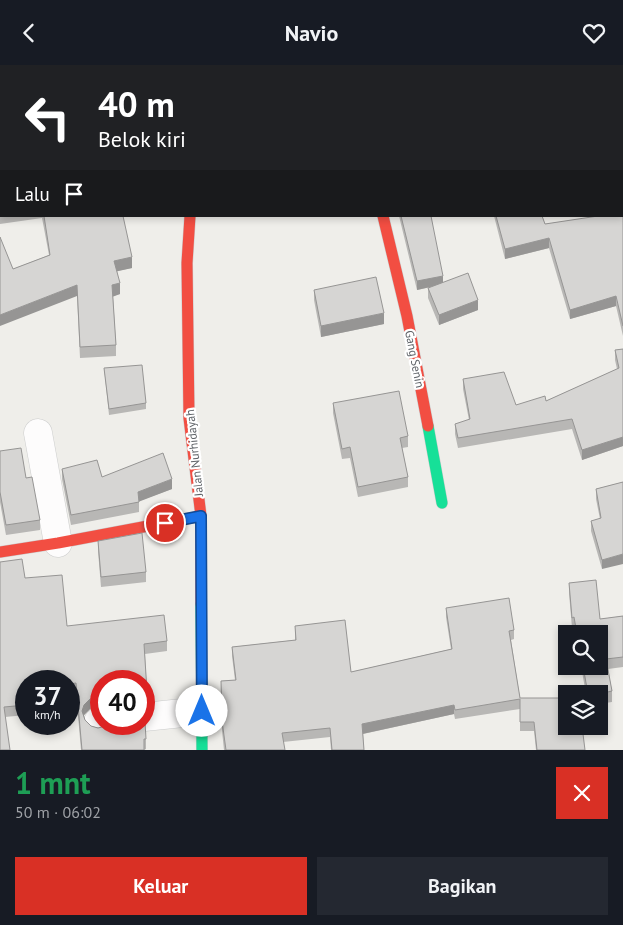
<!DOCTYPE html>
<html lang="id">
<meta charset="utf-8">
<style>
:root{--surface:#171b24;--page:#242831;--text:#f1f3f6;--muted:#9ea1a6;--accent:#d93025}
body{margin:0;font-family:"PT Sans",sans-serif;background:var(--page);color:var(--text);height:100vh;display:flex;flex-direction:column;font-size:19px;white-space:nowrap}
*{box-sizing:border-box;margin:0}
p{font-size:16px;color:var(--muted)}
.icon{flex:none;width:28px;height:28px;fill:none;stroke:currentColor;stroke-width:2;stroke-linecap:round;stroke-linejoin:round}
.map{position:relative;height:685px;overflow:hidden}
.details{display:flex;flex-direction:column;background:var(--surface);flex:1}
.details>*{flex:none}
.top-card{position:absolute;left:0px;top:0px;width:624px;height:152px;box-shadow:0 2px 8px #0003;background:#202124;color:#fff;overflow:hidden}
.controls{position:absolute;left:558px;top:560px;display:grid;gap:10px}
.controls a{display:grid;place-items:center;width:50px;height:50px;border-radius:0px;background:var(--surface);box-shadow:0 2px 8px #0003;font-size:25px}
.speed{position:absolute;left:15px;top:605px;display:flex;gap:10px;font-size:25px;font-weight:700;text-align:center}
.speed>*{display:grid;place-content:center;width:65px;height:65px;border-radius:50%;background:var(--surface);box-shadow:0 2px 8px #0003;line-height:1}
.speed small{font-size:12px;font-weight:400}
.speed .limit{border:8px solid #d22;background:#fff;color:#111}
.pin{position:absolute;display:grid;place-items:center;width:42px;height:42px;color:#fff;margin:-21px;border:2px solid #fff;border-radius:50%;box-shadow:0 1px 5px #0007}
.me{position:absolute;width:55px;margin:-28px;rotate:0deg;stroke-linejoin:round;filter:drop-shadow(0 0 4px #0008)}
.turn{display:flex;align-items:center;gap:18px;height:105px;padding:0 15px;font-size:22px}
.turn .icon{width:65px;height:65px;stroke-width:2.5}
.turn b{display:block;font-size:35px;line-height:42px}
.then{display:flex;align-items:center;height:48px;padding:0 15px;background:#0003;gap:10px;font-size:19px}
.round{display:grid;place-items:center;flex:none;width:52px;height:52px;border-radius:0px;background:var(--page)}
.head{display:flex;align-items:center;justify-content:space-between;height:85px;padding:0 15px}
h1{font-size:30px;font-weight:600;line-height:38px;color:#1e9e55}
.cta{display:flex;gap:10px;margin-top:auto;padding:10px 15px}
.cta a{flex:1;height:58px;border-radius:0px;background:var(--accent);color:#fff;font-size:20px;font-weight:600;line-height:58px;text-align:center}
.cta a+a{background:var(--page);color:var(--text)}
header{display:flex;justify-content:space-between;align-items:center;height:65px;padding:0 15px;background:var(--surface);font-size:22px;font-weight:600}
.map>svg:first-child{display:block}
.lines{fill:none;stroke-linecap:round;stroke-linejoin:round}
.street-casing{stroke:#cbcccc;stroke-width:29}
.fast-casing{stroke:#cacacb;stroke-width:12}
.jam-casing{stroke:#cacacb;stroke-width:12}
.street{stroke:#fdfcfc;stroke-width:28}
.fast{stroke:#16e098;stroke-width:11}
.jam{stroke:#f24e42;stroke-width:11}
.wall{fill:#b8b7b5}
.shaded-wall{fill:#969594}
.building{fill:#d6d5d3;stroke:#969594}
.route-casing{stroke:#114b97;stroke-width:12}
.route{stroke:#1a73e8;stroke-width:9}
.labels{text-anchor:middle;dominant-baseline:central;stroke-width:4.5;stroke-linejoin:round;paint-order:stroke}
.street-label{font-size:12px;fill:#5f6368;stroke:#fff}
</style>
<header><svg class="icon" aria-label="back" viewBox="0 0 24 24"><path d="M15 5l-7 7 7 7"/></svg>Navio<svg class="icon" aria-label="heart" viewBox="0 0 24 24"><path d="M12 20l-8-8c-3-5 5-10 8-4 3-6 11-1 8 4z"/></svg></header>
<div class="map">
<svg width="623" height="685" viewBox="0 0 623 685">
<rect width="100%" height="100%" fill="#efeeea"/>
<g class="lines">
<defs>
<g id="street">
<path d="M6 0V1"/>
<path d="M170 0V1"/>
<path d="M345 0 346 1"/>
<path d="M107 1 113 0"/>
<path d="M0 23H1"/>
<path d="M38 368 58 478"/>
<path d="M144 652 202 646"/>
<path d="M98 657H101"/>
</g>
<g id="fast">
<path d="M428 361 442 438"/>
<path d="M201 539 202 685"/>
</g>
<g id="jam">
<path d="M190 151 187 198 189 353 201 451V539"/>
<path d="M383 151 407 251 428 361"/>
<path d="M0 487 58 478 201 451"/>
</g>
</defs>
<!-- street casing -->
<use href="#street" class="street-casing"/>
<!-- fast casing -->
<use href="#fast" class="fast-casing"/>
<!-- jam casing -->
<use href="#jam" class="jam-casing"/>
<!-- street -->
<use href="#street" class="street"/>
<!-- fast -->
<use href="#fast" class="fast"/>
<!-- jam -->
<use href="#jam" class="jam"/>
</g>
<!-- wall -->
<g class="wall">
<path d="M358 0H515L506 1H357Z"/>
<path d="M0 30H1V151H123L132 203 117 206 120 229 113 231 116 280V291L80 293 77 231 13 204 49 190 42 153 0 159Z"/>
<path d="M623 45V271L616 241 570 254 549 183 505 194 494 151H542L545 159 596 152V151H622Z"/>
<path d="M399 151H431L443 217 478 245 439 260 428 233V223L431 222 417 225Z"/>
<path d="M314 225 384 259 321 272 314 235Z"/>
<path d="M623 284V381L582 395 572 364 458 383 455 369V359L469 355 463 324V314L516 340 546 336 617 304 615 295V285Z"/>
<path d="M104 303 146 338V344L109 350Z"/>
<path d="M333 338 408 371V382L402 383 408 412V422L358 432 350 393 342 394 333 348Z"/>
<path d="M0 386 26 413 40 455V465L6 470 0 437Z"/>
<path d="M62 404 102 412 172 424 139 436V447L71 460 62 414Z"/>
<path d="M623 417 602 504 591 466V456L600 454 596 434V424Z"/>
<path d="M98 476 146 507V517L101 522 98 486Z"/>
<path d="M0 497 25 513 67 561 167 576V586L145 589 147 636 101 616V641L90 644 84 650V651L85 655 91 661 146 674V684L144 685H81L76 628 69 629V616H26V650L5 652 0 685Z"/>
<path d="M569 518 600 554 623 551V602L608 604 612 626V637L599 639V629H586L581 601H599V569H575L574 563H572L569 528Z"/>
<path d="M446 543 514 565V574L511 575 520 633 585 685H536L534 666H520V644L455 654 454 649 363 669 364 685H331L330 672 283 677 284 685H224L222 666 221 616 235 615 232 591V582L295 575V561L351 607 451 584 446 552Z"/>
</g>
<!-- shaded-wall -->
<g class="shaded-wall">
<path d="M549 173V183L505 194V184Z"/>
<path d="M132 192V203L114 207V196Z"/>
<path d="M443 211V219L417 225V216Z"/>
<path d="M120 218V229L112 232V220Z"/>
<path d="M77 220V231L0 261V250Z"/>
<path d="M616 231V241L570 254V245Z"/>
<path d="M478 235V245L439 260V250Z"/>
<path d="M384 248V259L321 272V261Z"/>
<path d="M623 372V381L582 395V385Z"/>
<path d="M172 414V424L138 437V427Z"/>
<path d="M623 489V499L602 504V495Z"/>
<path d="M147 626V636L144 637V627Z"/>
<path d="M90 634V644L84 650 82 657V646L84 640Z"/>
<path d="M454 640V649L362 669V659Z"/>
</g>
<!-- building -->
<g class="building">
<path d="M293 0H333L334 1H293Z"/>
<path d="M358 0H448L440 1H357Z"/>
<path d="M527 0H559V1H528Z"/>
<rect x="0" y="30" width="1" height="118"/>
<path d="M622 45H623V261L616 231 570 245 549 173 505 184 496 151H542L545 159 598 151H622Z"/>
<path d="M44 151H123L132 192 114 196 120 218 112 220 116 280 80 282 77 220 0 250V172L13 204 50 190Z"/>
<path d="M401 151H431L443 211 417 216Z"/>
<path d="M468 208 478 235 439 250 428 223Z"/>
<path d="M376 212 384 248 321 261 314 225Z"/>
<path d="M623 284V372L582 385 572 354 458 373 455 359 470 354 463 314 504 307 516 340 545 331 546 336 619 303 615 285Z"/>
<path d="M142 300 146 338 109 344 104 303Z"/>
<path d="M399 326 408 371 400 373 408 412 358 422 350 382 342 384 333 338Z"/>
<path d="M21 383 26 413 32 412 40 455 6 460 0 427V386Z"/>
<path d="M163 388 172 414 138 427 139 437 71 450 62 404 97 395 102 412Z"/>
<path d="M623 417V489L602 495 591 456 601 453 596 424Z"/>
<path d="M142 468 146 507 101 512 98 476Z"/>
<path d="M22 494 25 513 62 510 67 561 164 550 167 576 144 579 147 626 144 627V616H101V631L90 634 84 640 82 646 85 655 91 661 98 663 109 660 111 659H144V657H145L146 674H144V685H82L76 618 69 619V616H26V640L4 642 10 685H0V497Z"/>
<path d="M596 515 600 554 623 551V592L606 594 612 626 599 629H588L583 601H599V569H577L574 552 572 553 569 518Z"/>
<path d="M509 533 514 565 509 566 520 633H566V661H582L585 685H537L534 657H520V634L455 645 454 640 362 659 364 685H332L330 663 282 668 285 685H226L222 656 221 616 236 615 232 582 296 575 295 561 345 555 351 607 452 584 446 543Z"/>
</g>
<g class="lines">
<defs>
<path id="route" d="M165 458 201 451 202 646"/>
</defs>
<!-- route casing -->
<use href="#route" class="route-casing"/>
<!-- route -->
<use href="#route" class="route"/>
</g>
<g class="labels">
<!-- street labels -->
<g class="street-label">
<text transform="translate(415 294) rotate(79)">Gang Senin</text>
<text transform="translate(194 388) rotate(-96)">Jalan Nurhidayah</text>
</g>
</g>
</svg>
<div class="controls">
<a><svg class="icon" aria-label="search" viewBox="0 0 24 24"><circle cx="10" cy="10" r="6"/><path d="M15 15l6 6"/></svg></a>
<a><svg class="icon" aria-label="layers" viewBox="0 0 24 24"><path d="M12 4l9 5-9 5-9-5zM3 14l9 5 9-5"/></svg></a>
</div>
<div class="speed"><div>37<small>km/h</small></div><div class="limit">40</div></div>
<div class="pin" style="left:165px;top:458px;background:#d93025"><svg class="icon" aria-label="arrive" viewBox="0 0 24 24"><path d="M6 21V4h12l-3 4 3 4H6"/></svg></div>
<svg class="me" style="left:202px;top:646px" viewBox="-20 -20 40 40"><circle r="19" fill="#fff"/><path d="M0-13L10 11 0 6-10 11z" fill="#1a73e8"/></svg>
<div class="top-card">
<div class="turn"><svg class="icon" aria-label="left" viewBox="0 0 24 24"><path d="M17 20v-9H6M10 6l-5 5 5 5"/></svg><div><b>40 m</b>Belok kiri</div></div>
<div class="then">Lalu<svg class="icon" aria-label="arrive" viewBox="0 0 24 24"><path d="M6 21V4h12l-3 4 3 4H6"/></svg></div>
</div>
</div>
<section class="details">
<div class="head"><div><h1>1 mnt</h1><p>50 m · 06:02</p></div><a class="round" style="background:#d93025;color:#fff"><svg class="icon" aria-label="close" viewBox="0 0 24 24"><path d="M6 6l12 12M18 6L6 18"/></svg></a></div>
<div class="cta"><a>Keluar</a><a>Bagikan</a></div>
</section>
